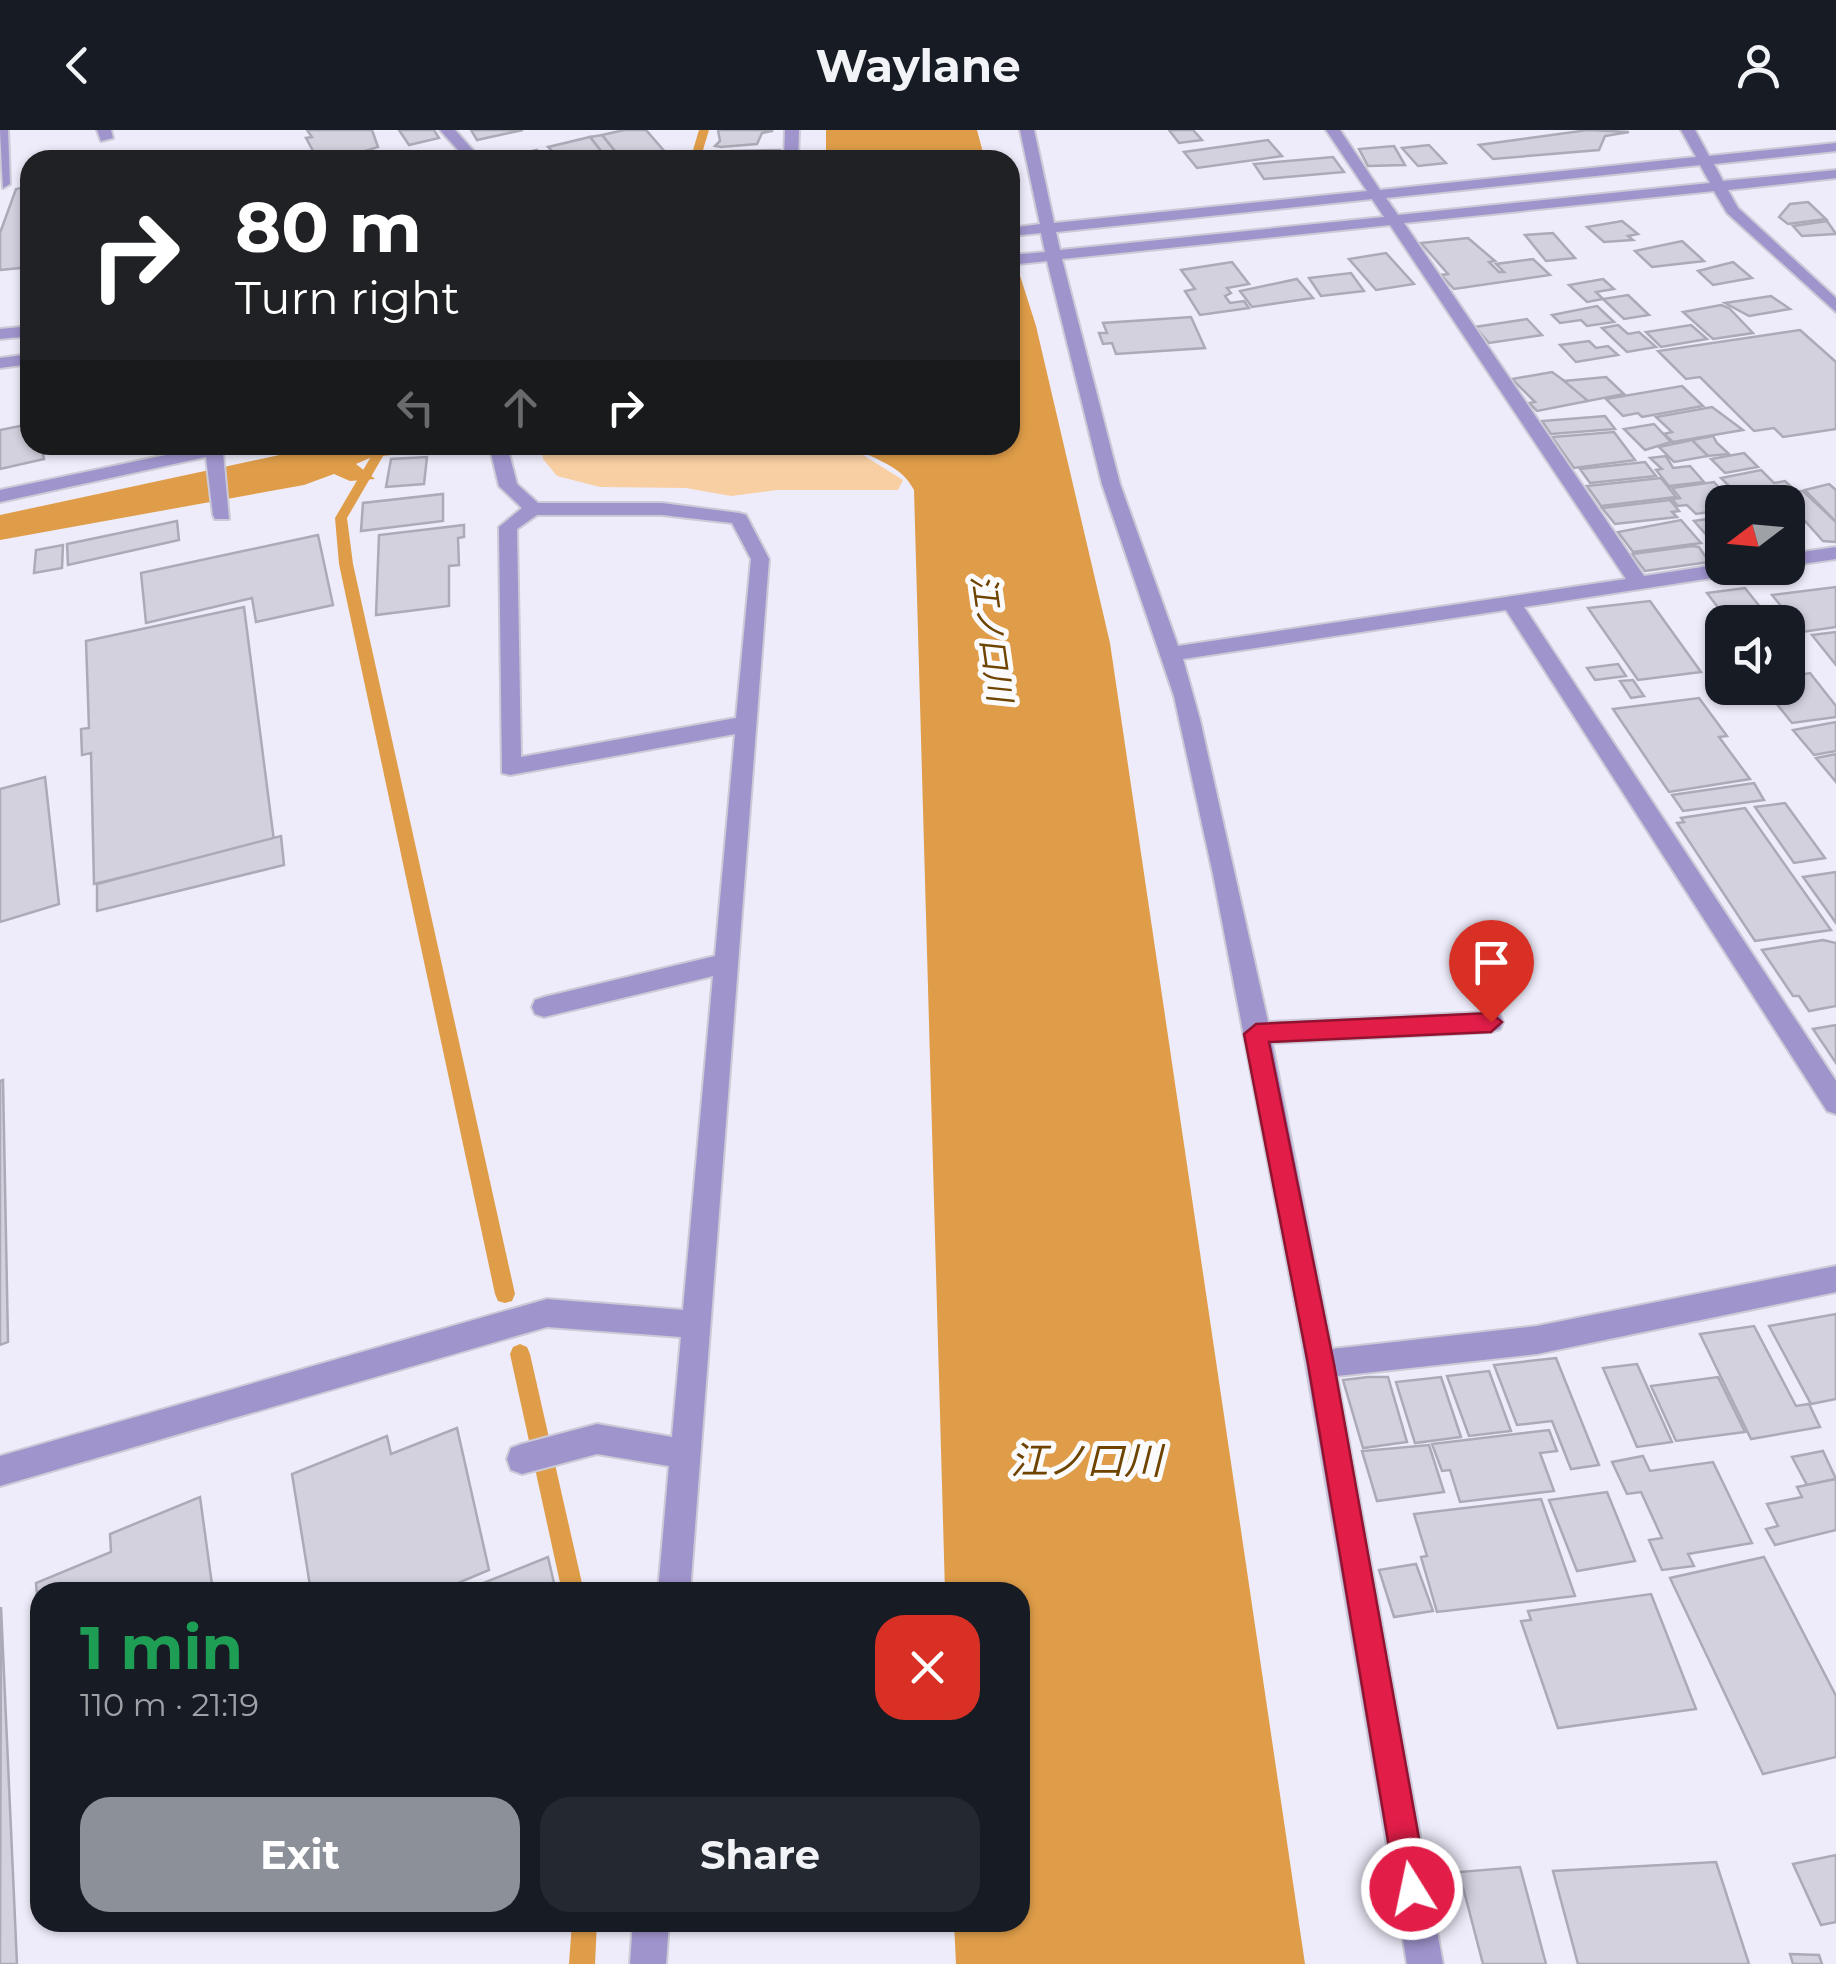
<!DOCTYPE html>
<meta charset="utf-8">
<style>
:root{--surface:#171b24;--page:#242831;--text:#f1f3f6;--muted:#9ea1a6;--accent:#8c9099}
body{margin:0;font-family:Montserrat,"Noto Sans JP",sans-serif;background:var(--page);color:var(--text);height:100vh;display:flex;flex-direction:column;font-size:38px;white-space:nowrap}
*{box-sizing:border-box;margin:0}
p{font-size:32px;color:var(--muted)}
.icon{flex:none;width:55px;height:55px;fill:none;stroke:currentColor;stroke-width:2;stroke-linecap:round;stroke-linejoin:round}
.map{position:relative;flex:1;overflow:hidden}
.side{position:absolute;left:30px;top:1452px;width:1000px;height:350px;display:flex;flex-direction:column;background:var(--surface);border-radius:30px;box-shadow:0 2px 8px #0004}
.side>*{flex:none}
.guide{position:absolute;left:20px;top:20px;width:1000px;height:305px;border-radius:30px;box-shadow:0 2px 8px #0004;background:#202124;color:#fff;overflow:hidden}
.needle{width:65px;rotate:254deg}
.controls{position:absolute;left:1705px;top:355px;display:grid;gap:20px}
.controls a{display:grid;place-items:center;width:100px;height:100px;border-radius:20px;background:var(--surface);box-shadow:0 2px 8px #0004;font-size:50px}
.pin{position:absolute;display:grid;place-items:center;width:85px;height:85px;color:#fff;margin:-102px -42px;border-radius:50% 50% 50% 0;rotate:-45deg;box-shadow:0 0 10px #0007}
.pin .icon{rotate:45deg}
.me{position:absolute;width:110px;margin:-55px;rotate:350deg;stroke-linejoin:round;filter:drop-shadow(0 0 8px #0008)}
.turn{display:flex;align-items:center;gap:35px;height:210px;padding:0 50px;font-size:45px}
.turn .icon{width:130px;height:130px;stroke-width:2.5}
.turn b{display:block;font-size:70px;line-height:85px}
.lanes{display:flex;align-items:center;height:95px;padding:0 50px;background:#0003;justify-content:center;gap:50px;direction:ltr}
.lanes .off{opacity:.35}
.round{display:grid;place-items:center;flex:none;width:105px;height:105px;border-radius:30px;background:var(--page)}
.summary{display:flex;align-items:center;justify-content:space-between;height:170px;padding:0 50px}
h1{font-size:60px;font-weight:700;line-height:75px;color:#1e9e55}
.primary-button{display:flex;gap:20px;margin-top:auto;padding:20px 50px}
.primary-button a{flex:1;height:115px;border-radius:30px;background:var(--accent);color:#fff;font-size:40px;font-weight:700;line-height:115px;text-align:center}
.primary-button a+a{background:var(--page);color:var(--text)}
header{display:flex;justify-content:space-between;align-items:center;height:130px;padding:0 50px;background:var(--surface);font-size:45px;font-weight:700}
.map>svg:first-child{display:block}
.green{fill:#f8cfa2}
.water{fill:#df9d49}
.lines{fill:none;stroke-linecap:round;stroke-linejoin:round}
.stream{fill:#df9d49;fill-rule:evenodd}
.building{fill:#d3d1de;stroke:#acaab7;stroke-width:2.5}
.minor-casing{stroke:#cbcad6;stroke-width:4}
.minor{fill:#a094cd;fill-rule:evenodd}
.route{fill:#e11d48;stroke:#92132f;stroke-width:2.5}
.labels{text-anchor:middle;dominant-baseline:central;stroke-width:10;stroke-linejoin:round;paint-order:stroke}
.water-label{font-size:32px;font-style:italic;fill:#6f4400;stroke:#fbfbfd}
.near-water-label{font-size:38px;font-style:italic;fill:#6f4400;stroke:#fbfbfd}
</style>
<header><svg class="icon" aria-label="back" viewBox="0 0 24 24"><path d="M15 5l-7 7 7 7"/></svg>Waylane<svg class="icon" aria-label="person" viewBox="0 0 24 24"><circle cx="12" cy="8" r="4"/><path d="M4 21q1-7 8-7t8 7"/></svg></header>
<div class="map">
<svg width="1836" height="1834" viewBox="0 0 1836 1834">
<rect width="100%" height="100%" fill="#eeecfa"/>
<!-- green -->
<path class="green" d="M847 315 903 350 898 360H777L731 366 686 358 600 357 557 346 543 329 542 317Z"/>
<!-- water -->
<g class="water">
<path d="M826 0H977L985 30H826Z"/>
<path d="M1010 114 1036 196 1110 513 1305 1834H956L954 1793 1020 1792V1462H945L914 360C900 333 875 332 853 315H1010Z"/>
<path d="M326 315H488L372 327 356 334 375 349 350 351 334 344 304 355 0 410V385Z"/>
</g>
<g class="lines">
<!-- stream -->
<g class="stream">
<path d="M699 0H709L700 30H690Z"/>
<path d="M376 318 386 321 347 388 353 434 515 1164 512 1171 505 1173 498 1171 495 1164 339 434 335 388Z"/>
<path d="M520 1214 527 1217 530 1224 584 1462H562L510 1224 513 1217Z"/>
<path d="M572 1792H597L595 1834H569Z"/>
</g>
</g>
<!-- building -->
<g class="building">
<path d="M307 0H372L378 17 336 30H318L306 8 312 7Z"/>
<path d="M399 0H434L439 8 409 15Z"/>
<path d="M471 0H523L477 10Z"/>
<path d="M624 0H646L672 30H622L602 5Z"/>
<path d="M718 0H772V1L762 3 757 14 721 17 715 16 720 11Z"/>
<path d="M1169 0H1193L1202 10 1179 13Z"/>
<path d="M1588 0 1629 2 1605 6 1599 20 1493 29 1479 15Z"/>
<path d="M602 5 622 30H608L590 7Z"/>
<path d="M590 7 608 30H561L548 17Z"/>
<path d="M1268 10 1282 26 1197 38 1184 22Z"/>
<path d="M1429 15 1446 33 1418 36 1402 18Z"/>
<path d="M1394 16 1405 35 1368 36 1359 19Z"/>
<path d="M537 20 545 30 496 29Z"/>
<path d="M780 20V30H726L730 21Z"/>
<path d="M1333 27 1344 42 1264 49 1254 34Z"/>
<path d="M30 56V137L0 140V103L16 59Z"/>
<path d="M1808 72 1826 89 1788 94 1779 87 1790 74Z"/>
<path d="M1622 91 1638 104 1628 106 1633 110 1604 112 1587 97Z"/>
<path d="M1827 91 1836 104 1802 106 1793 96Z"/>
<path d="M1553 103 1575 128 1546 131 1525 105Z"/>
<path d="M1468 108 1495 131 1489 132 1499 142H1504L1496 134 1533 129 1550 145 1454 159 1441 145 1448 144 1421 113Z"/>
<path d="M1682 111 1704 131 1652 137 1635 121Z"/>
<path d="M1386 123 1414 154 1376 160 1349 129Z"/>
<path d="M1232 132 1249 154 1227 158 1231 163 1225 166 1230 173 1244 171 1249 178 1200 185 1185 161 1195 159 1181 140Z"/>
<path d="M1733 132 1752 148 1713 155 1698 141Z"/>
<path d="M1351 143 1364 161 1321 166 1309 148Z"/>
<path d="M1297 149 1313 168 1252 177 1240 161Z"/>
<path d="M1603 149 1614 159 1596 162 1603 169 1587 172 1569 155Z"/>
<path d="M1628 165 1649 185 1624 189 1603 169Z"/>
<path d="M1771 166 1790 179 1749 186 1725 173Z"/>
<path d="M1721 175 1729 178 1753 203 1713 209 1683 182Z"/>
<path d="M1597 176 1614 192 1587 196 1581 190 1560 193 1552 185Z"/>
<path d="M1191 187 1205 218 1116 224 1112 213 1103 214 1099 203H1107L1103 193Z"/>
<path d="M1527 189 1542 205 1489 213 1475 197Z"/>
<path d="M1618 195 1628 204 1639 202 1656 217 1627 222 1602 198Z"/>
<path d="M1691 195 1707 209 1661 217 1646 202Z"/>
<path d="M1800 200 1836 232V299L1783 307 1774 298 1754 301 1700 247 1686 249 1658 221Z"/>
<path d="M1589 211 1596 218 1608 216 1618 225 1576 232 1560 215Z"/>
<path d="M1552 242 1577 260 1588 271 1537 281 1529 273 1535 272 1512 249Z"/>
<path d="M1606 247 1624 264 1588 271 1564 251Z"/>
<path d="M1682 256 1703 276 1642 287 1638 283 1623 286 1606 269Z"/>
<path d="M1712 277 1743 300 1673 312 1664 304 1672 302 1656 287Z"/>
<path d="M1605 286 1615 299 1551 304 1542 291Z"/>
<path d="M30 294V315H41L44 329 0 339V300Z"/>
<path d="M1654 294 1671 312 1645 320 1624 299Z"/>
<path d="M1614 302 1635 330 1574 338 1552 307Z"/>
<path d="M1713 306 1717 313 1729 324 1707 326 1692 310Z"/>
<path d="M1692 310 1708 326 1674 332 1659 317Z"/>
<path d="M1744 323 1758 337 1725 343 1711 329Z"/>
<path d="M1666 326 1673 338 1690 336 1704 352 1669 356 1656 340 1662 339 1650 328Z"/>
<path d="M427 327 424 354 386 357 391 329Z"/>
<path d="M1645 332 1656 346 1590 353 1580 339Z"/>
<path d="M1761 340 1774 353 1785 351 1795 360 1743 370 1721 348Z"/>
<path d="M1661 348 1676 367 1601 376 1587 356Z"/>
<path d="M1714 352 1732 372H1722V380L1696 384 1687 375 1678 376 1672 369 1680 368 1672 358Z"/>
<path d="M1829 354 1836 360V392L1805 360Z"/>
<path d="M1803 361 1836 392V412L1823 411 1781 364Z"/>
<path d="M443 364V391L361 401 363 373Z"/>
<path d="M1670 370 1679 381 1672 382 1677 387 1615 394 1602 378Z"/>
<path d="M1722 387V414L1717 407 1710 409 1694 391Z"/>
<path d="M1681 390 1701 413 1633 422 1618 402Z"/>
<path d="M177 391 179 410 68 435 67 414Z"/>
<path d="M464 395V407L458 408 459 435 449 436V476L376 485 379 405Z"/>
<path d="M318 405 333 475 256 492 252 468 146 493 141 443Z"/>
<path d="M63 415 62 438 34 443 36 420Z"/>
<path d="M1692 416 1699 417 1709 432 1645 441 1632 424Z"/>
<path d="M1836 457V497L1802 502 1772 465Z"/>
<path d="M1745 458 1772 492H1729L1707 463Z"/>
<path d="M1650 471 1701 542 1638 550 1588 478Z"/>
<path d="M244 477 274 711 94 754 91 623 82 625 81 599 89 598 86 511Z"/>
<path d="M1836 502V535L1812 505Z"/>
<path d="M1618 534 1626 546 1595 550 1587 538Z"/>
<path d="M1810 543 1836 576V587L1792 593 1764 558H1788V547Z"/>
<path d="M1633 550 1644 566 1631 568 1620 551Z"/>
<path d="M1699 568 1727 606 1719 607 1750 649 1669 662 1613 579Z"/>
<path d="M1836 592V621L1814 625 1793 600Z"/>
<path d="M1836 624V652L1816 628Z"/>
<path d="M45 647 59 774 0 792V659Z"/>
<path d="M1754 653 1764 670 1683 681 1672 665Z"/>
<path d="M1785 673 1825 728 1794 733 1755 677Z"/>
<path d="M1745 678 1831 800 1755 811 1677 693 1684 692 1681 688Z"/>
<path d="M281 706 284 735 97 781V754Z"/>
<path d="M1836 742V793L1803 747Z"/>
<path d="M1823 810 1836 813V876L1809 881 1799 866H1793L1762 820Z"/>
<path d="M1836 895V933L1813 899Z"/>
<path d="M3 950 8 1212 0 1215V951Z"/>
<path d="M1836 1184V1269L1811 1274 1769 1196Z"/>
<path d="M1754 1196 1796 1276 1809 1274 1820 1297 1751 1309 1700 1204Z"/>
<path d="M1556 1228 1599 1335 1571 1339 1552 1291 1517 1295 1494 1235Z"/>
<path d="M1637 1234 1672 1312 1637 1317 1603 1238Z"/>
<path d="M1489 1241 1511 1301 1469 1306 1447 1246Z"/>
<path d="M1368 1247H1388L1407 1312 1363 1318 1343 1250Z"/>
<path d="M1441 1247 1461 1307 1415 1313 1396 1252Z"/>
<path d="M1718 1247 1745 1302 1676 1311 1651 1256Z"/>
<path d="M457 1298 489 1440 437 1462H311L292 1344 387 1306 391 1324Z"/>
<path d="M1549 1300 1557 1321 1540 1323 1554 1361 1460 1372 1450 1340 1442 1341 1432 1314Z"/>
<path d="M1429 1315 1444 1362 1377 1371 1362 1321Z"/>
<path d="M1823 1321 1836 1349 1807 1355 1792 1327Z"/>
<path d="M1643 1326 1650 1341 1713 1332 1752 1413 1688 1424 1694 1436 1662 1440 1649 1410 1662 1408 1641 1362 1627 1364 1612 1332Z"/>
<path d="M1836 1349V1400L1775 1415 1766 1399 1778 1396 1767 1374 1802 1367 1797 1357Z"/>
<path d="M1607 1362 1635 1431 1577 1441 1549 1370Z"/>
<path d="M200 1367 213 1462H40V1503L36 1453 111 1422 110 1404Z"/>
<path d="M1541 1369 1575 1466 1437 1482 1421 1427 1427 1426 1414 1384Z"/>
<path d="M548 1427 556 1462H461Z"/>
<path d="M1764 1427 1836 1566V1627L1763 1644 1670 1448Z"/>
<path d="M1416 1434 1433 1481 1394 1487 1379 1440Z"/>
<path d="M1651 1464 1696 1579 1558 1598 1521 1491 1531 1490 1528 1481Z"/>
<path d="M1 1477 17 1834H0Z"/>
<path d="M1836 1725V1792L1821 1795 1793 1734Z"/>
<path d="M1716 1732 1749 1834H1578L1553 1741Z"/>
<path d="M1520 1737 1546 1834H1483L1459 1742Z"/>
<path d="M1790 1824 1819 1825 1822 1834H1793Z"/>
</g>
<g class="lines">
<defs>
<g id="minor">
<path d="M0 0H8L10 54 3 58Z"/>
<path d="M97 0H111L113 8 101 11Z"/>
<path d="M440 0H455L482 30H467Z"/>
<path d="M785 0H799L798 30H784Z"/>
<path d="M1020 0H1034L1054 93 1367 61 1326 0H1340L1380 60 1696 27 1681 0H1695L1709 26 1836 13V21L1714 34 1723 51 1836 40V48L1728 60 1738 78 1836 168V182L1727 83 1714 61 1404 93 1644 446 1722 434V438H1748L1738 444 1524 477 1836 951V984L1827 981 1506 480 1183 529 1200 590 1268 892 1491 882 1500 885 1503 892 1500 899 1491 902 1272 913 1332 1219 1537 1196 1836 1136V1162L1537 1224 1337 1246 1443 1834H1407L1302 1210 1213 744 1174 566 1102 354 1047 131 1010 135V125L1045 122 1041 103 1010 106V98L1040 94ZM1700 35 1710 53 1398 85 1386 68ZM1372 69 1384 87 1060 120 1056 102ZM1390 95 1626 449 1178 516 1120 354 1062 129Z"/>
<path d="M30 196V206L0 209V199Z"/>
<path d="M30 224V234L0 238V228Z"/>
<path d="M213 315H247L223 323 229 389H215L213 385 206 327 0 372V360Z"/>
<path d="M489 315H507L517 354 538 373H662L739 383 746 385 769 429 690 1462H658L669 1336 597 1324 522 1344 511 1340 507 1329 511 1318 522 1314 597 1294 672 1307 681 1207 547 1197 0 1356V1326L547 1169 683 1180 713 846 544 887 535 884 532 877 535 870 544 867 715 826 735 604 510 645 502 643 499 397 522 378 499 356ZM537 385H662L732 393 751 429 736 588 521 627 517 399Z"/>
<path d="M1836 417V429L1788 436V424Z"/>
<path d="M633 1792H669L666 1834H630Z"/>
</g>
</defs>
<!-- minor casing -->
<use href="#minor" class="minor-casing"/>
<!-- minor -->
<use href="#minor" class="minor"/>
</g>
<!-- route -->
<path class="route" d="M1491 883 1502 892 1491 902 1269 912 1334 1234 1428 1759 1423 1770 1412 1775 1401 1770 1396 1759 1308 1234 1244 904 1256 894Z"/>
<g class="labels">
<!-- water labels -->
<g class="water-label">
<text transform="translate(992 508) rotate(82)">江ノ口川</text>
</g>
<!-- near-water labels -->
<g class="near-water-label">
<text x="1086" y="1330">江ノ口川</text>
</g>
</g>
</svg>
<div class="controls">
<a><svg class="needle" viewBox="-14 -14 28 28"><path d="M0-13l5 13h-10z" fill="#e53935"/><path d="M0 13l5-13h-10z" fill="#9ea1a6"/></svg></a>
<a><svg class="icon" aria-label="sound" viewBox="0 0 24 24"><path d="M4 9h4l5-4v14l-5-4H4zM17 9q2 3 0 6"/></svg></a>
</div>
<div class="pin" style="left:1491px;top:892px;background:#d93025"><svg class="icon" aria-label="arrive" viewBox="0 0 24 24"><path d="M6 21V4h12l-3 4 3 4H6"/></svg></div>
<svg class="me" style="left:1412px;top:1759px" viewBox="-20 -20 40 40"><circle r="17" fill="#e11d48" stroke="#fff" stroke-width="3"/><path d="M0-11L8 9 0 5-8 9z" fill="#fff"/></svg>
<div class="guide">
<div class="turn"><svg class="icon" aria-label="right" viewBox="0 0 24 24"><path d="M7 20v-9h11M14 6l5 5-5 5"/></svg><div><b>80 m</b>Turn right</div></div>
<div class="lanes"><svg class="icon off" aria-label="left" viewBox="0 0 24 24"><path d="M17 20v-9H6M10 6l-5 5 5 5"/></svg><svg class="icon off" aria-label="ahead" viewBox="0 0 24 24"><path d="M12 20V5M6 11l6-6 6 6"/></svg><svg class="icon" aria-label="right" viewBox="0 0 24 24"><path d="M7 20v-9h11M14 6l5 5-5 5"/></svg></div>
</div>
<section class="side">
<div class="summary"><div><h1>1 min</h1><p>110 m · 21:19</p></div><a class="round" style="background:#d93025;color:#fff"><svg class="icon" aria-label="close" viewBox="0 0 24 24"><path d="M6 6l12 12M18 6L6 18"/></svg></a></div>
<div class="primary-button"><a>Exit</a><a>Share</a></div>
</section>
</div>
